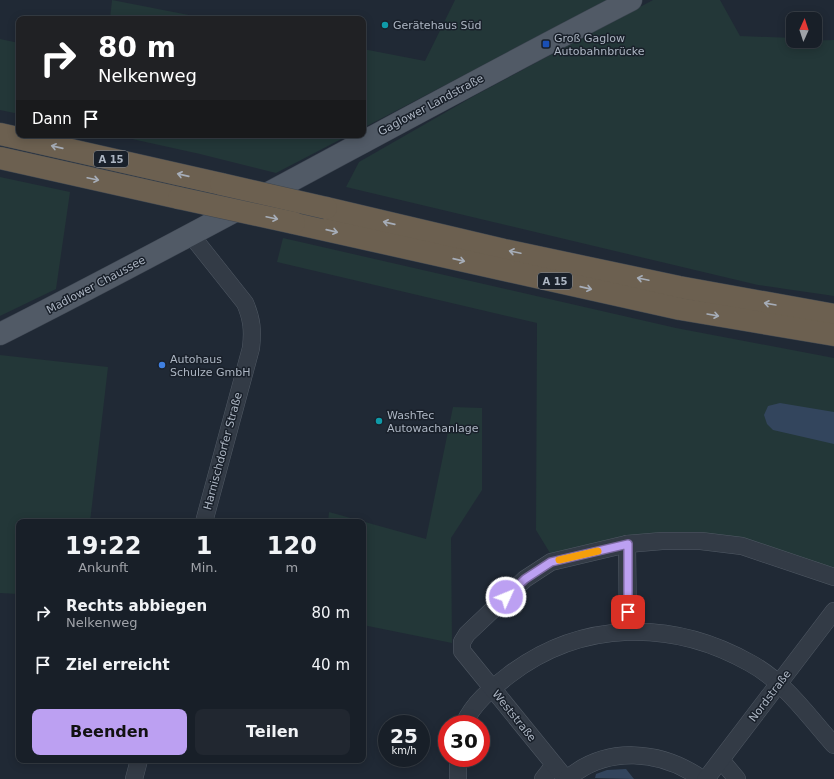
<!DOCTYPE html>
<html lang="de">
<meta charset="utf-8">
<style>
:root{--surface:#181f28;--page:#212730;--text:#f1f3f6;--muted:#9fa2a8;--line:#363d45;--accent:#bca0f2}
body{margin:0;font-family:"DejaVu Sans",sans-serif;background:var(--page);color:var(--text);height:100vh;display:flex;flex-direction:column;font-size:15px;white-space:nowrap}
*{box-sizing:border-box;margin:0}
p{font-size:13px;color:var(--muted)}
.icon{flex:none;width:22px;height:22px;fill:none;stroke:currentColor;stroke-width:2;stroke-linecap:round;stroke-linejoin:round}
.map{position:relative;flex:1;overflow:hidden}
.panel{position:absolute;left:16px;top:519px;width:350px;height:244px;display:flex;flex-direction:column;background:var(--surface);border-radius:8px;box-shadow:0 2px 10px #0003,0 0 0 1px var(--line)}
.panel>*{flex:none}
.top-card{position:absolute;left:16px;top:16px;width:350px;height:122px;border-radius:8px;box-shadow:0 2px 10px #0003,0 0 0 1px var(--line);background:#202124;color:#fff;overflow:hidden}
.needle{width:26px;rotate:3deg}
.fabs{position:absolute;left:786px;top:12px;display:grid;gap:8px}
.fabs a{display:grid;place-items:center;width:36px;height:36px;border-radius:8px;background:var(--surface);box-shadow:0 2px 10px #0003,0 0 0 1px var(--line);font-size:20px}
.speed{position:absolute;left:378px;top:715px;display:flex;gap:8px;font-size:20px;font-weight:700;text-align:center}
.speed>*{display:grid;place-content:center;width:52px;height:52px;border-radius:50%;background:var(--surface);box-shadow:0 2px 10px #0003,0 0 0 1px var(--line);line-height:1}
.speed small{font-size:10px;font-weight:400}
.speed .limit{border:6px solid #d22;background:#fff;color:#111}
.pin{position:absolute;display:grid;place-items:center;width:34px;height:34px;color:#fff;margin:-17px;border-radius:8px;box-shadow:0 2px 6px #0006}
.me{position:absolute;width:44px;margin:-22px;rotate:46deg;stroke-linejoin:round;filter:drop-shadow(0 0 3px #0008)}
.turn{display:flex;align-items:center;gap:14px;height:84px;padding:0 16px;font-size:18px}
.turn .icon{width:52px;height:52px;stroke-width:2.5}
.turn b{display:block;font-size:28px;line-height:34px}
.then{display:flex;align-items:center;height:38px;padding:0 16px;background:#0003;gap:8px;font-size:15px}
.eta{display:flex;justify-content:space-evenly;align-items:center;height:68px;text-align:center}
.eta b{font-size:24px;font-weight:700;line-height:28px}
.cta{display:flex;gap:8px;margin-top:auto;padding:8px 16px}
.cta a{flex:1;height:46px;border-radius:8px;background:var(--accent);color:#111;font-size:16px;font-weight:700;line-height:46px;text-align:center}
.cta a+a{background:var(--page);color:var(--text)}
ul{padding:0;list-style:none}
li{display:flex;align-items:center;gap:12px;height:52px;padding:0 16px}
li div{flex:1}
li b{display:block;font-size:15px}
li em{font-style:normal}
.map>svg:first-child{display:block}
.green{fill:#233738}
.water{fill:#33455d}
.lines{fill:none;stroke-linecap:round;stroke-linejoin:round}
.minor-casing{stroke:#505964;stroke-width:18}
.major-casing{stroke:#3c4450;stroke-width:23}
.highway-casing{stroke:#3e4650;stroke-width:23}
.minor{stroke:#333b46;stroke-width:17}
.major{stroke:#515a66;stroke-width:22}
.highway{stroke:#6c6050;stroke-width:22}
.highway-bridge-casing{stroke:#3e4650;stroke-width:23;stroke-linecap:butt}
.highway-bridge{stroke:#6c6050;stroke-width:22}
.oneway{stroke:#a6adb8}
.route-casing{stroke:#7a689d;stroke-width:10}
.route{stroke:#bca0f2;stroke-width:7}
.slow{stroke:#f59e0b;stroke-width:7}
.culture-dot{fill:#0f9aa8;stroke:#19202a;stroke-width:1.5}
.transit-dot{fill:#1a4fb4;stroke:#19202a;stroke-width:1.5}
.shop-dot{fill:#3f7fe0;stroke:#19202a;stroke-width:1.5}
.labels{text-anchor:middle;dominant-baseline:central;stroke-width:3;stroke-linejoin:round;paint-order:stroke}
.shield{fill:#19202a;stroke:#818995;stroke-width:1}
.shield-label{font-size:10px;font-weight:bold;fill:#adb6c3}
.poi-label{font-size:11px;fill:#adb6c3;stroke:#19202a;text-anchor:start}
.street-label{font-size:11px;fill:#adb6c3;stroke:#19202a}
</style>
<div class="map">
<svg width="834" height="779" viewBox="0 0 834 779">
<rect width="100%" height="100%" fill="#202935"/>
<!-- green -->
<g class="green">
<path d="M112 0 209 19H110Z"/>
<path d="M455 0H608L363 128V49L425 61Z"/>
<path d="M653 0H720L740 36 793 38V41L834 40V296L758 285 346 187 359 162 474 96Z"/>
<path d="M0 39 19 43V114L0 110Z"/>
<path d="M114 135H349L276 173 200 154Z"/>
<path d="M0 177 70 192 56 289 0 316Z"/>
<path d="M283 238 676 328 834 358V571L743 541 553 558 536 530 537 323 277 262Z"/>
<path d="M0 355 108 367 90 522H19V594L0 593Z"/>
<path d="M453 407 482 408V490L451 538 452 643 363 625V522H328L329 512 426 539Z"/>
</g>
<!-- water -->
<g class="water">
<path d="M780 403 834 412V444L773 430 767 424 764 415 768 406Z"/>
<path d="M626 769 634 779 595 778 596 774 607 770Z"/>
</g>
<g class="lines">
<defs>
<g id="minor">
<path d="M191 235 245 303C252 319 253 331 251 348L204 522"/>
<path d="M627 544 628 631"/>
<path d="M464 724C473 703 491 689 509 675 581 620 672 619 750 663 785 682 808 716 834 745"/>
<path d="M458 758V779"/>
<path d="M721 760 737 779"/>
<path d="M134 779 139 760"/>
<path d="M543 779 554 765"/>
<path d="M566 779 462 651V642L467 634 525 579 551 562 627 544 662 541H701L742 546 834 577"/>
<path d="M567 779C607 745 661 750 702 779"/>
<path d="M706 779 834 611"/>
</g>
<path id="major" d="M0 334C212 227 419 109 631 0"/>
<g id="highway">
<path d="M0 134 221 184"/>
<path d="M0 158 179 198"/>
<path d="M326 208 504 250 679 287 834 315"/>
<path d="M294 223 680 309 834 335"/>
</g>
</defs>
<!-- minor casing -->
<use href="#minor" class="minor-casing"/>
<!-- major casing -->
<use href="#major" class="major-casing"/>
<!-- highway casing -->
<use href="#highway" class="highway-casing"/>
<!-- minor -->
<use href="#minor" class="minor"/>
<!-- major -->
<use href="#major" class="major"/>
<!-- highway -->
<use href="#highway" class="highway"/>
<defs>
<g id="highway-bridge">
<path d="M221 184 326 208"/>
<path d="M179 198 294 223"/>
</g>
</defs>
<!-- highway-bridge casing -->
<use href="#highway-bridge" class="highway-bridge-casing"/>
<!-- highway-bridge -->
<use href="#highway-bridge" class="highway-bridge"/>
</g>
<!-- one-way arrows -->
<defs><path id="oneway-shaft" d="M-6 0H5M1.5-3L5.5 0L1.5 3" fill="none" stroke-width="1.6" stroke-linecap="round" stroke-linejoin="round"/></defs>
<g class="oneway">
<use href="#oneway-shaft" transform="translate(57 147) rotate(-167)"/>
<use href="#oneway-shaft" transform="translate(183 175) rotate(-167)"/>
<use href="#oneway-shaft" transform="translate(93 179) rotate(12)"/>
<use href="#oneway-shaft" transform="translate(272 218) rotate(12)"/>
<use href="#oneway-shaft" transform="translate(389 223) rotate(-167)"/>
<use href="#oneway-shaft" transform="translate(332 231) rotate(13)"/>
<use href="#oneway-shaft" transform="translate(515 252) rotate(-168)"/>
<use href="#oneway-shaft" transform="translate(459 260) rotate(13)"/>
<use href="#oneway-shaft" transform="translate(643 279) rotate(-168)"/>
<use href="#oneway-shaft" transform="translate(586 288) rotate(13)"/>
<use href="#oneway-shaft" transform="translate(770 304) rotate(-170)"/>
<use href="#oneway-shaft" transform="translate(713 315) rotate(10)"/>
</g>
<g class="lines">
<defs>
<path id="route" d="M506 597 525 579 551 562 628 544V612"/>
</defs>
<!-- route casing -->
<use href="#route" class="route-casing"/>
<!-- route -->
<use href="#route" class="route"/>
<!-- slow -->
<path class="slow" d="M559 560 598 551"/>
</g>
<!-- markers -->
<g class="culture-dot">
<circle cx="385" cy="25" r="4"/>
<circle cx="379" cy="421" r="4"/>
</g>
<rect class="transit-dot" x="542" y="40" width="8" height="8" rx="2"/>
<circle class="shop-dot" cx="162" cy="365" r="4"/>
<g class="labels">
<!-- shield labels -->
<g class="shield">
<rect x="94" y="151" width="34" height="16" rx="3"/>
<rect x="538" y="273" width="34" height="16" rx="3"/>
</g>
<g class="shield-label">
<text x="111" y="159">A 15</text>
<text x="555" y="281">A 15</text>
</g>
<!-- poi labels -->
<g class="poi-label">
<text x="393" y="25">Gerätehaus Süd</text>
<text x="554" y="38">Groß Gaglow<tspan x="554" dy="13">Autobahnbrücke</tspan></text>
<text x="170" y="359">Autohaus<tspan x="170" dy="13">Schulze GmbH</tspan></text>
<text x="387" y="415">WashTec<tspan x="387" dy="13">Autowachanlage</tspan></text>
</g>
<!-- street labels -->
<g class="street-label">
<text transform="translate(431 105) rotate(-28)">Gaglower Landstraße</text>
<text transform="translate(96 285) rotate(-28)">Madlower Chaussee</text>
<text transform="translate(223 451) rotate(-75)">Harnischdorfer Straße</text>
<text transform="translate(770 696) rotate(-53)">Nordstraße</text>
<text transform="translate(514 716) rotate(51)">Weststraße</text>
</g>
</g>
</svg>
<div class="fabs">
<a><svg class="needle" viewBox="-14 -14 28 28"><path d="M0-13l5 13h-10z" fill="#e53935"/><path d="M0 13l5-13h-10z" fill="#9fa2a8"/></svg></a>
</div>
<div class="speed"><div>25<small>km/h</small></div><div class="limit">30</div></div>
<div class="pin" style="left:628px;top:612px;background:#d93025"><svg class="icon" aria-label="arrive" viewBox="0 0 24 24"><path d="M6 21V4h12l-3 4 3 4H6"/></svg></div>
<svg class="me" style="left:506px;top:597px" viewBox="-20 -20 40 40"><circle r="17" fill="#bca0f2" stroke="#fff" stroke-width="3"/><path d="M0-11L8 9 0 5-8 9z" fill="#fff"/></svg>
<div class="top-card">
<div class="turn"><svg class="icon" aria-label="right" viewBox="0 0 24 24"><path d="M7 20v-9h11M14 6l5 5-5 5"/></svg><div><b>80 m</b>Nelkenweg</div></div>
<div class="then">Dann<svg class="icon" aria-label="arrive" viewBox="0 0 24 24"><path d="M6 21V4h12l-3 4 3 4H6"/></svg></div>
</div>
<section class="panel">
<div class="eta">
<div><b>19:22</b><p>Ankunft</p></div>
<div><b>1</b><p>Min.</p></div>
<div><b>120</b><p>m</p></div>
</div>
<ul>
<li><svg class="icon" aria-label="right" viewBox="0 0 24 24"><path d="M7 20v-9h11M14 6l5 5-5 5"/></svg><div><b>Rechts abbiegen</b><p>Nelkenweg</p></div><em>80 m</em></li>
<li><svg class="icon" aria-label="arrive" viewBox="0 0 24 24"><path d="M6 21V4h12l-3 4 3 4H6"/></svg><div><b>Ziel erreicht</b></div><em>40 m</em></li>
</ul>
<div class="cta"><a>Beenden</a><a>Teilen</a></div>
</section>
</div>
